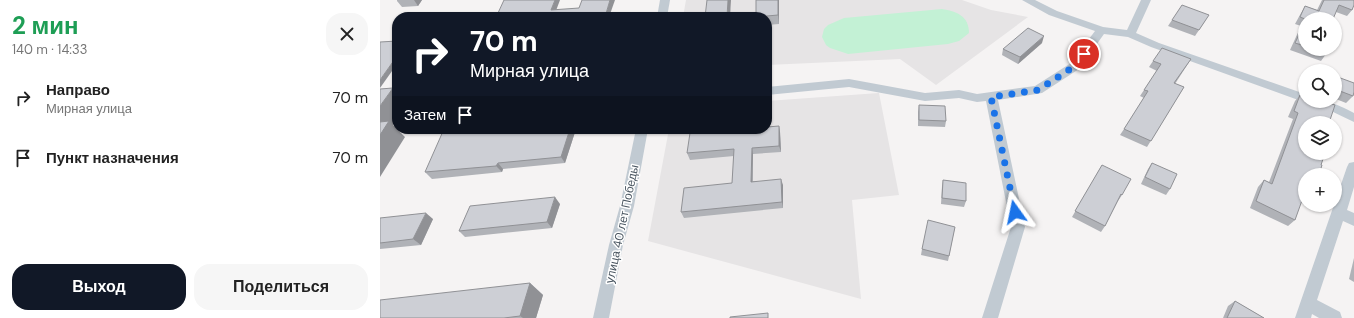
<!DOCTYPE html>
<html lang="ru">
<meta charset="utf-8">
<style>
:root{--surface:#fff;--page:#f6f6f6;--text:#222;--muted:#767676;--accent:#111827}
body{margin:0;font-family:"DM Sans",sans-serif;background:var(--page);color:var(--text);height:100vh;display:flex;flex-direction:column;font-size:15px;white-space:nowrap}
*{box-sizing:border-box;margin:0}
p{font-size:13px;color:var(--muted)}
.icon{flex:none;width:22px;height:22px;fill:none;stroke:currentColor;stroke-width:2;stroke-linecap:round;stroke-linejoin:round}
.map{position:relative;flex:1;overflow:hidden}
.drawer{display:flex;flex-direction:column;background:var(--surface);width:380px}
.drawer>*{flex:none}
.banner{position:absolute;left:12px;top:12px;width:380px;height:122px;border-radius:16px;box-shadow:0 1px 3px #0004;background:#111827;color:#fff;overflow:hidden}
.controls{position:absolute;left:918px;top:12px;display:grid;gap:8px}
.controls a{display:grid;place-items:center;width:44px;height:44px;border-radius:50%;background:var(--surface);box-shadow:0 1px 3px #0004;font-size:20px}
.pin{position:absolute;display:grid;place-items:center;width:34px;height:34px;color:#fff;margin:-17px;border:2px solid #fff;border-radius:50%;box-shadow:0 1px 4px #0007}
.me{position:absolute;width:44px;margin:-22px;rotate:348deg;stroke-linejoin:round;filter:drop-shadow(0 0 3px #0008)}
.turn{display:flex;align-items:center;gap:14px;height:84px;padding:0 12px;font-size:18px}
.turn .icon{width:52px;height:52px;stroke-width:2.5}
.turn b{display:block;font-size:28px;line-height:34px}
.then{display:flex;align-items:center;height:38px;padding:0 12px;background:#0003;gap:8px;font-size:15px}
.round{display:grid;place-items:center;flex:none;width:42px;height:42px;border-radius:16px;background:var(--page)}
.headline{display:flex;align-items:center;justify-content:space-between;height:68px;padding:0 12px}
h1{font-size:24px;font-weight:700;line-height:30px;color:#1e9e55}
.primary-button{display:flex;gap:8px;margin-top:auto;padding:8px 12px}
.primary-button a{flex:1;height:46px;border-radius:16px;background:var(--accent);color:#fff;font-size:16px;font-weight:700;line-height:46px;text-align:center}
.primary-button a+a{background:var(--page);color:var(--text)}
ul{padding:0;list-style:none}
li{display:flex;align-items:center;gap:12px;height:60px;padding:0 12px}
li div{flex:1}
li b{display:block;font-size:15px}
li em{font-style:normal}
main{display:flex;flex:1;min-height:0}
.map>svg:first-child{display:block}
.education{fill:#e6e4e5}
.green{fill:#c3f1d5}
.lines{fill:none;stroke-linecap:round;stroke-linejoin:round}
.minor{fill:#c1cad2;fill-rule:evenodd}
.wall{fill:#b0b2b7}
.shaded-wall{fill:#909195}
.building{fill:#cdcfd5;stroke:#909195}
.route{stroke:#1a73e8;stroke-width:7;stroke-dasharray:0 12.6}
.labels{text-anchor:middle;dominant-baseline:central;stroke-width:3;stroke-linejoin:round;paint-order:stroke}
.street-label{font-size:12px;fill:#4a5661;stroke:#fff}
</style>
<main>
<section class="drawer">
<div class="headline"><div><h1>2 мин</h1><p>140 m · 14:33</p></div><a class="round"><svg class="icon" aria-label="close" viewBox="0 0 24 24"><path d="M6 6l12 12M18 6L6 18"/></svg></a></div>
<ul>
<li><svg class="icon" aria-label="right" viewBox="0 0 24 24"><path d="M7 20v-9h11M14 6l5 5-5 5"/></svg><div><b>Направо</b><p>Мирная улица</p></div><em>70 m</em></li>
<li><svg class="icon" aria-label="arrive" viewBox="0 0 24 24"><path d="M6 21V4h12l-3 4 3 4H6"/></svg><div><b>Пункт назначения</b></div><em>70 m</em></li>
</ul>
<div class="primary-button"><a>Выход</a><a>Поделиться</a></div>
</section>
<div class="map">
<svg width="974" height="318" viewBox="0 0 974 318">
<rect width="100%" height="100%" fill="#f5f3f3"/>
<!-- education -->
<g class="education">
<path d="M306 0H582L611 10 648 17 556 85 520 59 387 65V17H303Z"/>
<path d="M499 93 519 195 472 200 481 299 268 241 289 129H387V101Z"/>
</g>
<!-- green -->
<path class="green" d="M562 9C576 11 589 16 589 33L579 41 568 44 468 54 450 48 446 45 442 37 444 29 448 25 464 18Z"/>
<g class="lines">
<!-- minor -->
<g class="minor">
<path d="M280 0H290L287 17H277Z"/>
<path d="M642 0H655L677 11 723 27 747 30 761 0H771L756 33 779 43 925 94V101C948 101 953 102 974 113V122L951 111 930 104 928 101H921L771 47 748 37 724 34 699 69 662 93 618 100 645 227 618 318H602L631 227 606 101 597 102 579 98 545 101 469 87 387 95V87L469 79 545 93 579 90 597 94 655 86 691 63 715 31 669 15Z"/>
<path d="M256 129H268L254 206 243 245 229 318H213L229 245 240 206Z"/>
<path d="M974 162V187L967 210 974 213V226L963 221 937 300 960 312 962 318H939L932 314 931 318H915L967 167 969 163Z"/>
</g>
</g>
<!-- wall -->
<g class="wall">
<path d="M17 0H42L38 6 22 7 17 1Z"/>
<path d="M376 0H399V24L387 25V17H376Z"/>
<path d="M942 0H974L972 10 967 16 956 12 925 19V49H948L946 54 941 61 910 50 921 26 915 24 921 13 925 6 937 10Z"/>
<path d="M792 20 825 21 815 36 788 26Z"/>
<path d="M662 43 638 64 622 55 623 49Z"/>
<path d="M811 59 795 84 804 87 767 147 740 135 744 129 764 98 760 96 764 90 777 71 769 67 773 61Z"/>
<path d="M955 76 973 96 966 103 956 99H955Z"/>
<path d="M920 95 937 102 938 101H942L915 220 908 226 870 208 878 187 884 180 889 182 913 119 908 117 915 101Z"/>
<path d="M539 105 566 121 565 127 538 126V112Z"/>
<path d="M399 126 400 132 401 152 373 154V181L403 185V208L304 218 301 212 352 183 354 156 310 160 307 153Z"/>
<path d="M196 129 185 163 123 169 122 172 52 179 45 172Z"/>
<path d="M772 163 790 189 786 195 761 184 768 169Z"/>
<path d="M722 165 742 195 738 201 725 226 721 232 692 217Z"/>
<path d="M563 180 586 201 584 207 561 204 562 186Z"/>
<path d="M180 204 172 228 85 237 79 231Z"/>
<path d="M0 218 53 219 41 245 0 249Z"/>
<path d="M575 227 568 261 541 255 542 249Z"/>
<path d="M974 258V282L969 279Z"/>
<path d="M150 283 163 295 156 318H0Z"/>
<path d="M855 301 884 318H843L848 306Z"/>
</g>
<!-- shaded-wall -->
<g class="shaded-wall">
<path d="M34 0H42L38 6Z"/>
<path d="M175 0H180L174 16 171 10Z"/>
<path d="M230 0H235L229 17H225Z"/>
<path d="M348 0H351L350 17H347Z"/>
<path d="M398 0H399V24L398 15Z"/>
<path d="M664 36 662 43 638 64 640 57Z"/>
<path d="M17 56V64L0 88V80Z"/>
<path d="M13 88 17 93V119L13 125 25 137 0 177V106Z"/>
<path d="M399 126 400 132 401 152 399 146Z"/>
<path d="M190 129H196L185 163 181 157Z"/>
<path d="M372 148 373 154 372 188 371 182Z"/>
<path d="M118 163 123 169 122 172 116 166Z"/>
<path d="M401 179 403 185V208L402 202Z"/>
<path d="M175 197 180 204 172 228 167 222Z"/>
<path d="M46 213 53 219 41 245 33 239Z"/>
<path d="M150 283 163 295 156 318H143L140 316Z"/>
</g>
<!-- building -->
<g class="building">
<path d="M124 0H175L171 10 199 8 202 0H230L225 17H114L116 13H118Z"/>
<path d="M327 0H348L347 17H325Z"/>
<path d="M376 0H398V15L376 17Z"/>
<path d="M944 0H974V5L972 10 959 5 953 19H925L920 17 925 6 939 11Z"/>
<path d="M802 5 829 15 819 30 792 20Z"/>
<path d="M925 22V46L915 43Z"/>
<path d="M648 28 664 36 640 57 623 49Z"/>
<path d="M17 41V56L0 80V42Z"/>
<path d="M782 48 811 59 794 83 804 87 771 141 744 129 768 91 764 90 781 64 773 61Z"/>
<path d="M932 49H948L946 54Z"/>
<path d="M955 76 974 83V92L973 96 960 91 959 95H955Z"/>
<path d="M13 88 0 106V89Z"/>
<path d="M920 95 925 97V101H936L938 102 939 101H942L955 105 949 123H925V153H945L941 165H942L939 175H925V192L915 220 876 201 884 180 892 184 918 113 914 111Z"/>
<path d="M539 105 565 106 566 121 539 120Z"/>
<path d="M9 121 0 135V122Z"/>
<path d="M399 126V146L372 148 371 182 401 179 402 202 301 212 304 188 352 183 354 149 307 153 310 133 360 129H387V127Z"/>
<path d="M64 129H190L181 157 118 163 116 166 45 172Z"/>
<path d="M772 163 797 174 790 189 765 177Z"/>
<path d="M722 165 751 179 742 195 741 194 725 226 695 211Z"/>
<path d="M563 180 586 183V201L562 198Z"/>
<path d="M175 197 167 222 79 231 90 206Z"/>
<path d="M46 213 33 239 0 243V218Z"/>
<path d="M548 220 575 227 569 256 542 249Z"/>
<path d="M150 283 140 316 124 318H0V300Z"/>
<path d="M855 301 884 318H847Z"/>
<path d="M388 313V318H350V317Z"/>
</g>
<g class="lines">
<!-- route -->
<path class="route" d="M635 212 611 97 658 90 695 66 704 54"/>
</g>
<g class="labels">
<!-- street labels -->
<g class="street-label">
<text transform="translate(242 224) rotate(-78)">улица 40 лет Победы</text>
</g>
</g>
</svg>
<div class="controls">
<a><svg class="icon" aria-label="sound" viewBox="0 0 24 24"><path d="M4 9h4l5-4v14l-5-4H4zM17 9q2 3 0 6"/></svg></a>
<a><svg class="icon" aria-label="search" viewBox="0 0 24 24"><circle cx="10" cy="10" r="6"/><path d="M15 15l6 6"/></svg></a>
<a><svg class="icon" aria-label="layers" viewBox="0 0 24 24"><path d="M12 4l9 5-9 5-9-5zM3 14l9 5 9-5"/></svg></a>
<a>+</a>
</div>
<div class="pin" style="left:704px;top:54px;background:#d93025"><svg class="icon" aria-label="arrive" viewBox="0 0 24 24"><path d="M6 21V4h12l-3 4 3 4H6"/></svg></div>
<svg class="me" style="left:635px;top:212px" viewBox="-20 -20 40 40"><path d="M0-17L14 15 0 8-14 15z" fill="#1a73e8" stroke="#fff" stroke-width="4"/></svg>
<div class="banner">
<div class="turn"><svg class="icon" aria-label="right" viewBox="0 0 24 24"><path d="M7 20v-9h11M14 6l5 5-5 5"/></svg><div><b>70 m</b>Мирная улица</div></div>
<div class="then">Затем<svg class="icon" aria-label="arrive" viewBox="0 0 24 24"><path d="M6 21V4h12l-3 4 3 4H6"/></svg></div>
</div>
</div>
</main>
